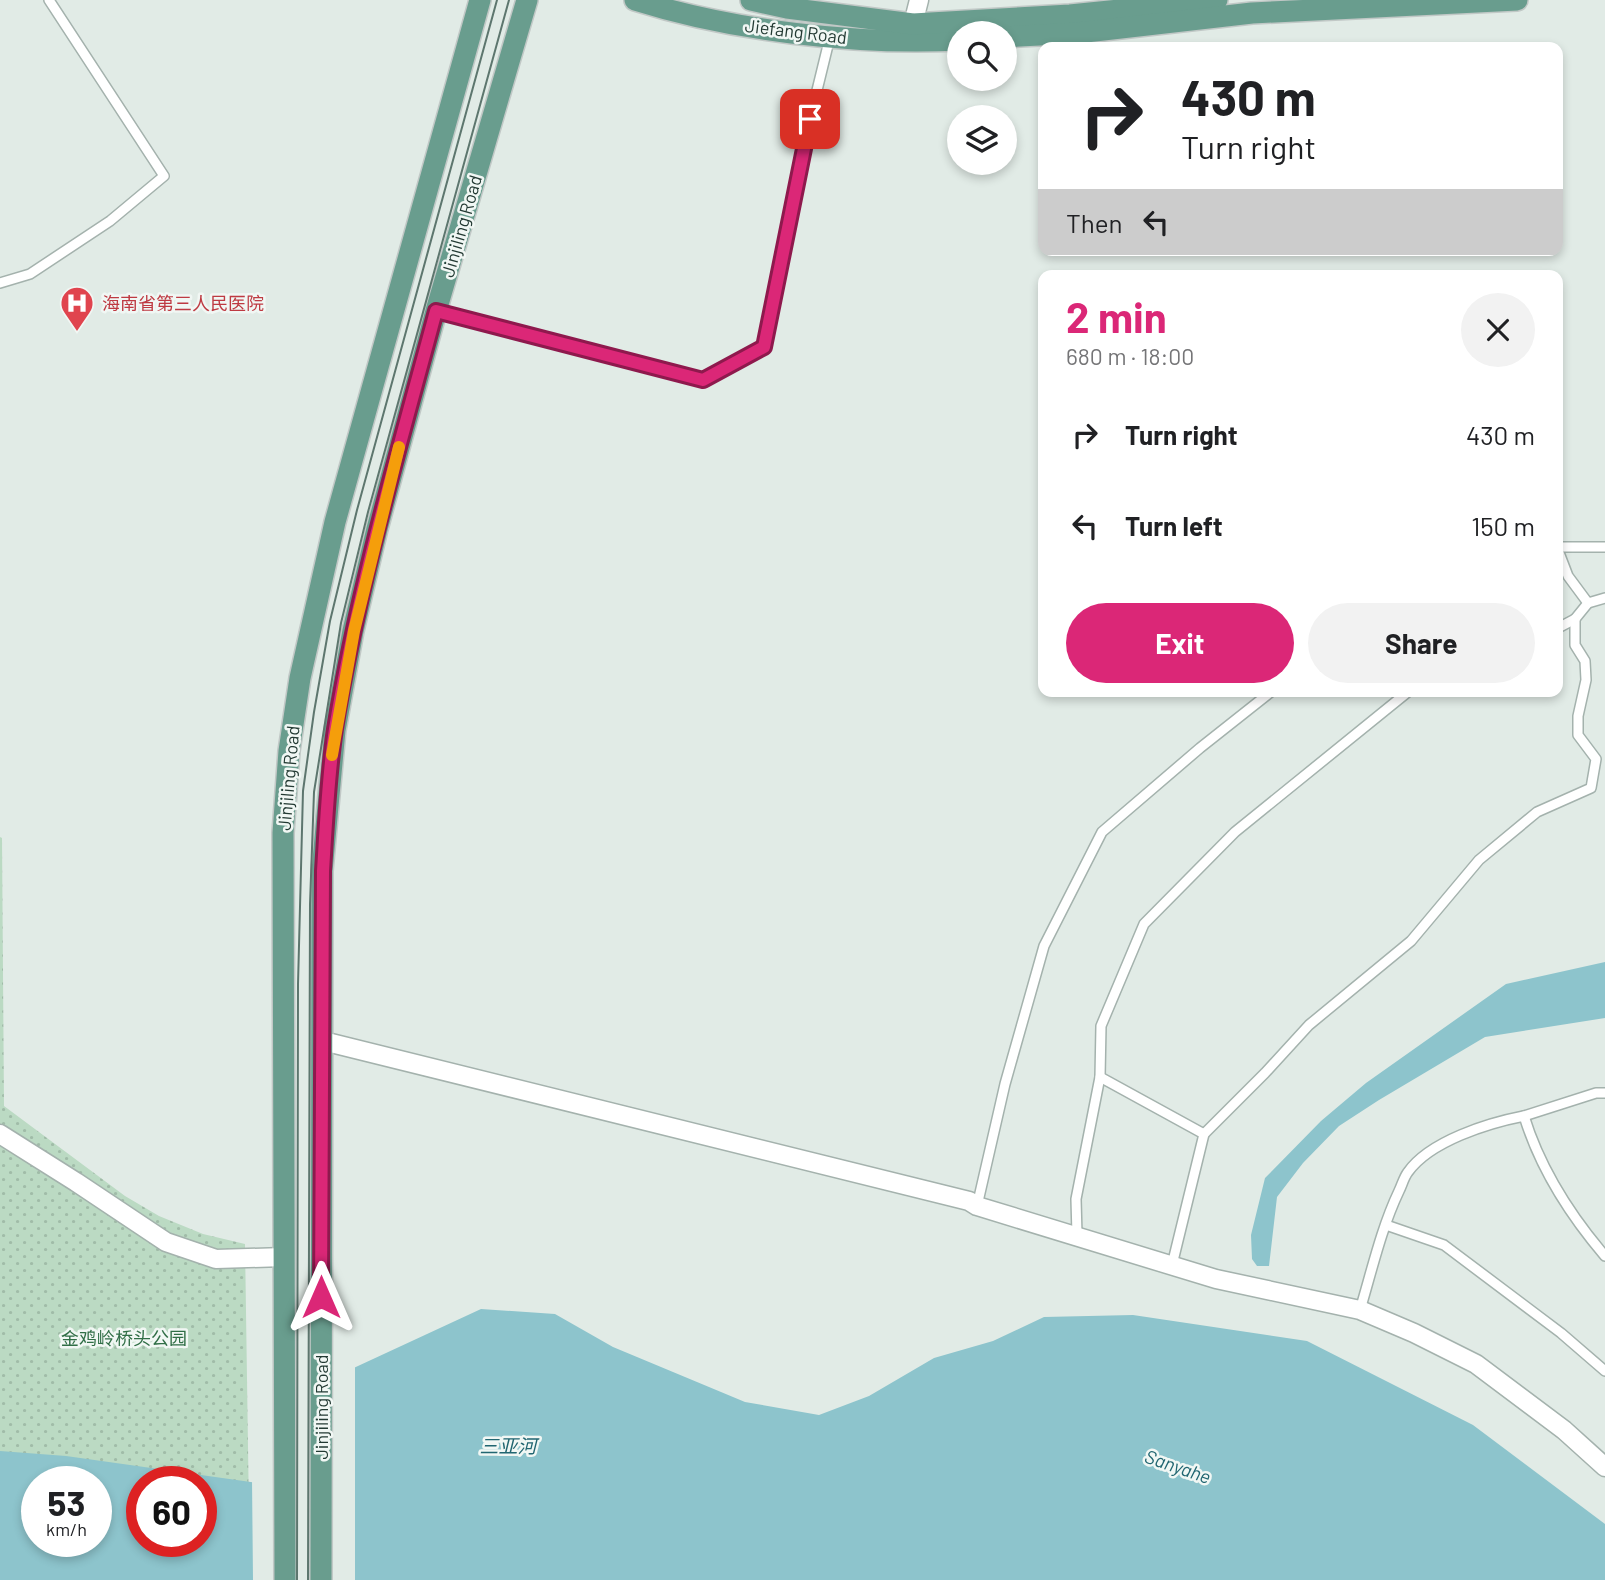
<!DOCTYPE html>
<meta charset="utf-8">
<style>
:root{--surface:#fff;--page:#f2f2f2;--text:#202124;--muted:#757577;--accent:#db2777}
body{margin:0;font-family:Barlow,"Noto Sans SC",sans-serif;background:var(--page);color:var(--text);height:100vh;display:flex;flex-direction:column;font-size:26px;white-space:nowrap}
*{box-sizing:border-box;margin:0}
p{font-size:23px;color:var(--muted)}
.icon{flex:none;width:38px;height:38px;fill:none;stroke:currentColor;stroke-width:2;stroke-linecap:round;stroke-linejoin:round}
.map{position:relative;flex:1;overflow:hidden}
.panel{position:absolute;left:1038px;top:270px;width:525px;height:427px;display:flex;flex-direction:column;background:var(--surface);border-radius:14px;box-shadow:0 4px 10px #0003}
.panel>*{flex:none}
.hud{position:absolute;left:1038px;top:42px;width:525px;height:214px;border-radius:14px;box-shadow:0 4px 10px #0003;background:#fff;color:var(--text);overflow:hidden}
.controls{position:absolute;left:947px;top:21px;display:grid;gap:14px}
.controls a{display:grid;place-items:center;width:70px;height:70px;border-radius:50%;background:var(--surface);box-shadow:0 4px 10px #0003;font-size:35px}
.speed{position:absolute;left:21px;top:1466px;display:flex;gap:14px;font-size:35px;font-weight:700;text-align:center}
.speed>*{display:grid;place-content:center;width:91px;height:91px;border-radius:50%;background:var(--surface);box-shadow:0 4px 10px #0003;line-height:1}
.speed small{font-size:18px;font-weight:400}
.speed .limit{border:10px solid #d22;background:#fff;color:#111}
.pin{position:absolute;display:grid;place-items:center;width:60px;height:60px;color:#fff;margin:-30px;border-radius:14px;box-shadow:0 4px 10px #0006}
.me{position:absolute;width:77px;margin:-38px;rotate:0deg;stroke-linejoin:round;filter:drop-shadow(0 0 5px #0008)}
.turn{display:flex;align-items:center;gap:24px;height:147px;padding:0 28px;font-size:32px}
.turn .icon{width:91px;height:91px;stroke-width:2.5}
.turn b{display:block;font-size:49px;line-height:60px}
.then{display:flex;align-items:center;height:66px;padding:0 28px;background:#0003;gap:14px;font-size:26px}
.round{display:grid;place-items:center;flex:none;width:74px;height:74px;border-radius:37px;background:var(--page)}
.head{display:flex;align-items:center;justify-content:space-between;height:119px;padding:0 28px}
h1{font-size:42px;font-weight:700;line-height:52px;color:var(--accent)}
.cta{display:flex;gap:14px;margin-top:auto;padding:14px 28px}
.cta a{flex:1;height:80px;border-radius:42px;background:var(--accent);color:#fff;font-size:28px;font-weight:700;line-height:80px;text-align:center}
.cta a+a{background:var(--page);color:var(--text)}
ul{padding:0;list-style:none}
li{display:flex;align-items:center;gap:21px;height:91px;padding:0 28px}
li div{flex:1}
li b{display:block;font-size:26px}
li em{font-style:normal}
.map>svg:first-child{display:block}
.park{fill:url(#park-dots);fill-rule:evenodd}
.water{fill:#8dc4cc;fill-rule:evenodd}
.pier{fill:#e1ebe6}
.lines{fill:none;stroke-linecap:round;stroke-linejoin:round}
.lane-casing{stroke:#a4b2ad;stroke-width:12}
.street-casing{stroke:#a4b2ad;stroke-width:21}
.primary-casing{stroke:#c1c8c6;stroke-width:24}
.lane{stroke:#fff;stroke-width:9}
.street{stroke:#fff;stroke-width:18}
.primary{stroke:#699d8e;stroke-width:21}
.tram{stroke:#5d766e;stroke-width:2}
.route-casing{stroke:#8e194d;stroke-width:18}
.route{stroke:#db2777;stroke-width:12}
.slow{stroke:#f59e0b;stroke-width:12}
.labels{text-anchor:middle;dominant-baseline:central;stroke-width:5;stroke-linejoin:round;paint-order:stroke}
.street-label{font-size:18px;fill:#233a33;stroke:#f1f7f4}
.health-label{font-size:18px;fill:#be3a42;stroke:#f1f7f4;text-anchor:start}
.park-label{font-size:18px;fill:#306e46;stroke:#f1f7f4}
.water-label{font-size:19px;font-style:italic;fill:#216671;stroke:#f1f7f4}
</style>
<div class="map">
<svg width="1605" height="1580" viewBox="0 0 1605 1580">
<defs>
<pattern id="park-dots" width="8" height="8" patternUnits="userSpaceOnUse" patternTransform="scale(1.75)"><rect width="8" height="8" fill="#bbdac3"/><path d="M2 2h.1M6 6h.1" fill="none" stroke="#a0bca8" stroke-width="1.8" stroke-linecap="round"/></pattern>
</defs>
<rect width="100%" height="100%" fill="#e1ebe6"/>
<!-- park -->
<path class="park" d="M0 837 2 838 4 1106 125 1196 159 1216 203 1234 245 1244 250 1580H0ZM37 1482H96V1542H37ZM142 1482H201V1542H142Z"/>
<!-- water -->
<g class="water">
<path d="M1605 962V1018L1485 1037 1379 1100 1339 1126 1303 1163 1277 1197 1269 1266H1257L1252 1259 1251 1235 1265 1178 1321 1121 1366 1083 1506 984Z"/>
<path d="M481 1309 555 1314 613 1347 745 1402 819 1415 869 1396 934 1358 993 1341 1044 1317 1133 1315 1307 1341 1473 1425 1605 1524V1580H0V1451L66 1456 257 1483 304 1391ZM37 1482H96V1542H37ZM142 1482H201V1542H142Z"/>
</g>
<!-- pier -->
<path class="pier" d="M355 1364V1580H253L252 1479 256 1480 302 1389Z"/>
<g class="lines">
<defs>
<g id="lane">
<path d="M0 283 30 274 110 221 164 176 49 0"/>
<path d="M436 311 703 380 764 347 810 119 830 37"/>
<path d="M1558 547H1605"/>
<path d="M1558 550 1568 576 1588 603 1605 598"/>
<path d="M1558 628 1575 619 1588 603"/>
<path d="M1100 1077 1204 1134 1172 1265"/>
<path d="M1524 1116 1596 1093H1605"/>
<path d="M1204 1134 1265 1073 1309 1025 1411 941 1479 860 1537 812 1591 788 1596 759 1578 735V716L1586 680 1585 661 1575 645V619"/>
<path d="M977 1206 1005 1084 1044 946 1102 832 1200 748 1272 691"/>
<path d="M1386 1225 1444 1245 1561 1333 1605 1371"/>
<path d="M1077 1235 1076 1199 1100 1077 1101 1026 1144 924 1235 832 1409 691"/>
<path d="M1360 1310C1372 1270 1381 1229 1399 1191 1402 1185 1404 1177 1408 1172 1430 1141 1488 1123 1524 1116 1540 1168 1570 1215 1605 1256"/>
</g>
<g id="street">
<path d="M913 24 919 0"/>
<path d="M323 1041 969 1201 977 1206 1216 1279 1360 1310 1414 1333 1476 1364 1564 1430 1605 1467"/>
<path d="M0 1134 76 1182 166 1242 216 1259 284 1257"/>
</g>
<g id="primary">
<path d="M635 0C733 31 857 45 959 40"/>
<path d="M751 0 787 8 913 24 1070 15 1217 0"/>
<path d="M1004 37 1077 33 1252 13 1517 0"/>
<path d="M285 1580 283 833 289 751 300 678 335 522 480 0"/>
<path d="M321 1580 322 871 335 730 353 631 377 529 436 311 527 0"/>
</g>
</defs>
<!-- lane casing -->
<use href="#lane" class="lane-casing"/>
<!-- street casing -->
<use href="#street" class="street-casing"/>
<!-- primary casing -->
<use href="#primary" class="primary-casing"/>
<!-- lane -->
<use href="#lane" class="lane"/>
<!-- street -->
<use href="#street" class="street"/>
<!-- primary -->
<use href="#primary" class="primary"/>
<!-- tram -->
<g class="tram">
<path d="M297 1580 298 984 303 791 314 712 330 621 357 510 497 0"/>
<path d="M308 1580 310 904 314 792 341 623 368 512 509 0"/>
</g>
</g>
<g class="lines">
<defs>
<path id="route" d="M321 1297 323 871C326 824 328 776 335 729 358 587 399 449 436 311L703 380 764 347 810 119"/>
</defs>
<!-- route casing -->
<use href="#route" class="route-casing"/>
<!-- route -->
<use href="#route" class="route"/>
<!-- slow -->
<path class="slow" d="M332 755 354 631 399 447"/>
</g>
<!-- icons -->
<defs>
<symbol id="hospital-pin" viewBox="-11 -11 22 30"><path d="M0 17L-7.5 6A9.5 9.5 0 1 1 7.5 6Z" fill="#e0444e" stroke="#f1f7f4"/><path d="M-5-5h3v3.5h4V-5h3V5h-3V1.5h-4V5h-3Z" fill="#fff"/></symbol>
</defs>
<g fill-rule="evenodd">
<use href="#hospital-pin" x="58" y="284" width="38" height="52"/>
</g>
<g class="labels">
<!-- street labels -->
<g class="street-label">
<text transform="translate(796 31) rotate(7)">Jiefang Road</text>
<text transform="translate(461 226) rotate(-74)">Jinjiling Road</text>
<text transform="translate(288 778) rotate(-85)">Jinjiling Road</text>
<text transform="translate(321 1407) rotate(-90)">Jinjiling Road</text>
</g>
<!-- health labels -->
<g class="health-label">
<text x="102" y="303">海南省第三人民医院</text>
</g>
<!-- park labels -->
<g class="park-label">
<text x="124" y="1338">金鸡岭桥头公园</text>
</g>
<!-- water labels -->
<g class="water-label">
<text x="508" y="1445">三亚河</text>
<text transform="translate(1178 1466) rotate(19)">Sanyahe</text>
</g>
</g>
</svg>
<div class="controls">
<a><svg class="icon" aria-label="search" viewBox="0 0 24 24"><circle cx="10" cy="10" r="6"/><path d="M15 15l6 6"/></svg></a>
<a><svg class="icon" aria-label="layers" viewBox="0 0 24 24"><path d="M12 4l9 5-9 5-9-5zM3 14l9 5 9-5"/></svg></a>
</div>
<div class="speed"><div>53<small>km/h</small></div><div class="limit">60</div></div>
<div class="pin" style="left:810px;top:119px;background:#d93025"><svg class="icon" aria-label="arrive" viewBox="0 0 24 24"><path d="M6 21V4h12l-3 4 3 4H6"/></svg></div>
<svg class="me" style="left:321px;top:1297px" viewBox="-20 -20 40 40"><path d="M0-17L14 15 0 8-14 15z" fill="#db2777" stroke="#fff" stroke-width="4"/></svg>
<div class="hud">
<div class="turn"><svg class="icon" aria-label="right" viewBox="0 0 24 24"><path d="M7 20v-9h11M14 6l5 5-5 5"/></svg><div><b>430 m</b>Turn right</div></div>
<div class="then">Then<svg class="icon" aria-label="left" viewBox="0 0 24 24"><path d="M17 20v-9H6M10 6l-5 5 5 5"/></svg></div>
</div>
<section class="panel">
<div class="head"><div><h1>2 min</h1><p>680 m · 18:00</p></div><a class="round"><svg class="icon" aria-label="close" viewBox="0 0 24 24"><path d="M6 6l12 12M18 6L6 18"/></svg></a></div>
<ul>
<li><svg class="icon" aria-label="right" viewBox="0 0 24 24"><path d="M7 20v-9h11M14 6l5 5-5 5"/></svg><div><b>Turn right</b></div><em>430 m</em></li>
<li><svg class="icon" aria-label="left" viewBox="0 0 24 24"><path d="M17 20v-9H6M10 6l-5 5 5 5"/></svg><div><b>Turn left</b></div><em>150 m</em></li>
</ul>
<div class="cta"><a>Exit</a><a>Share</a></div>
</section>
</div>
